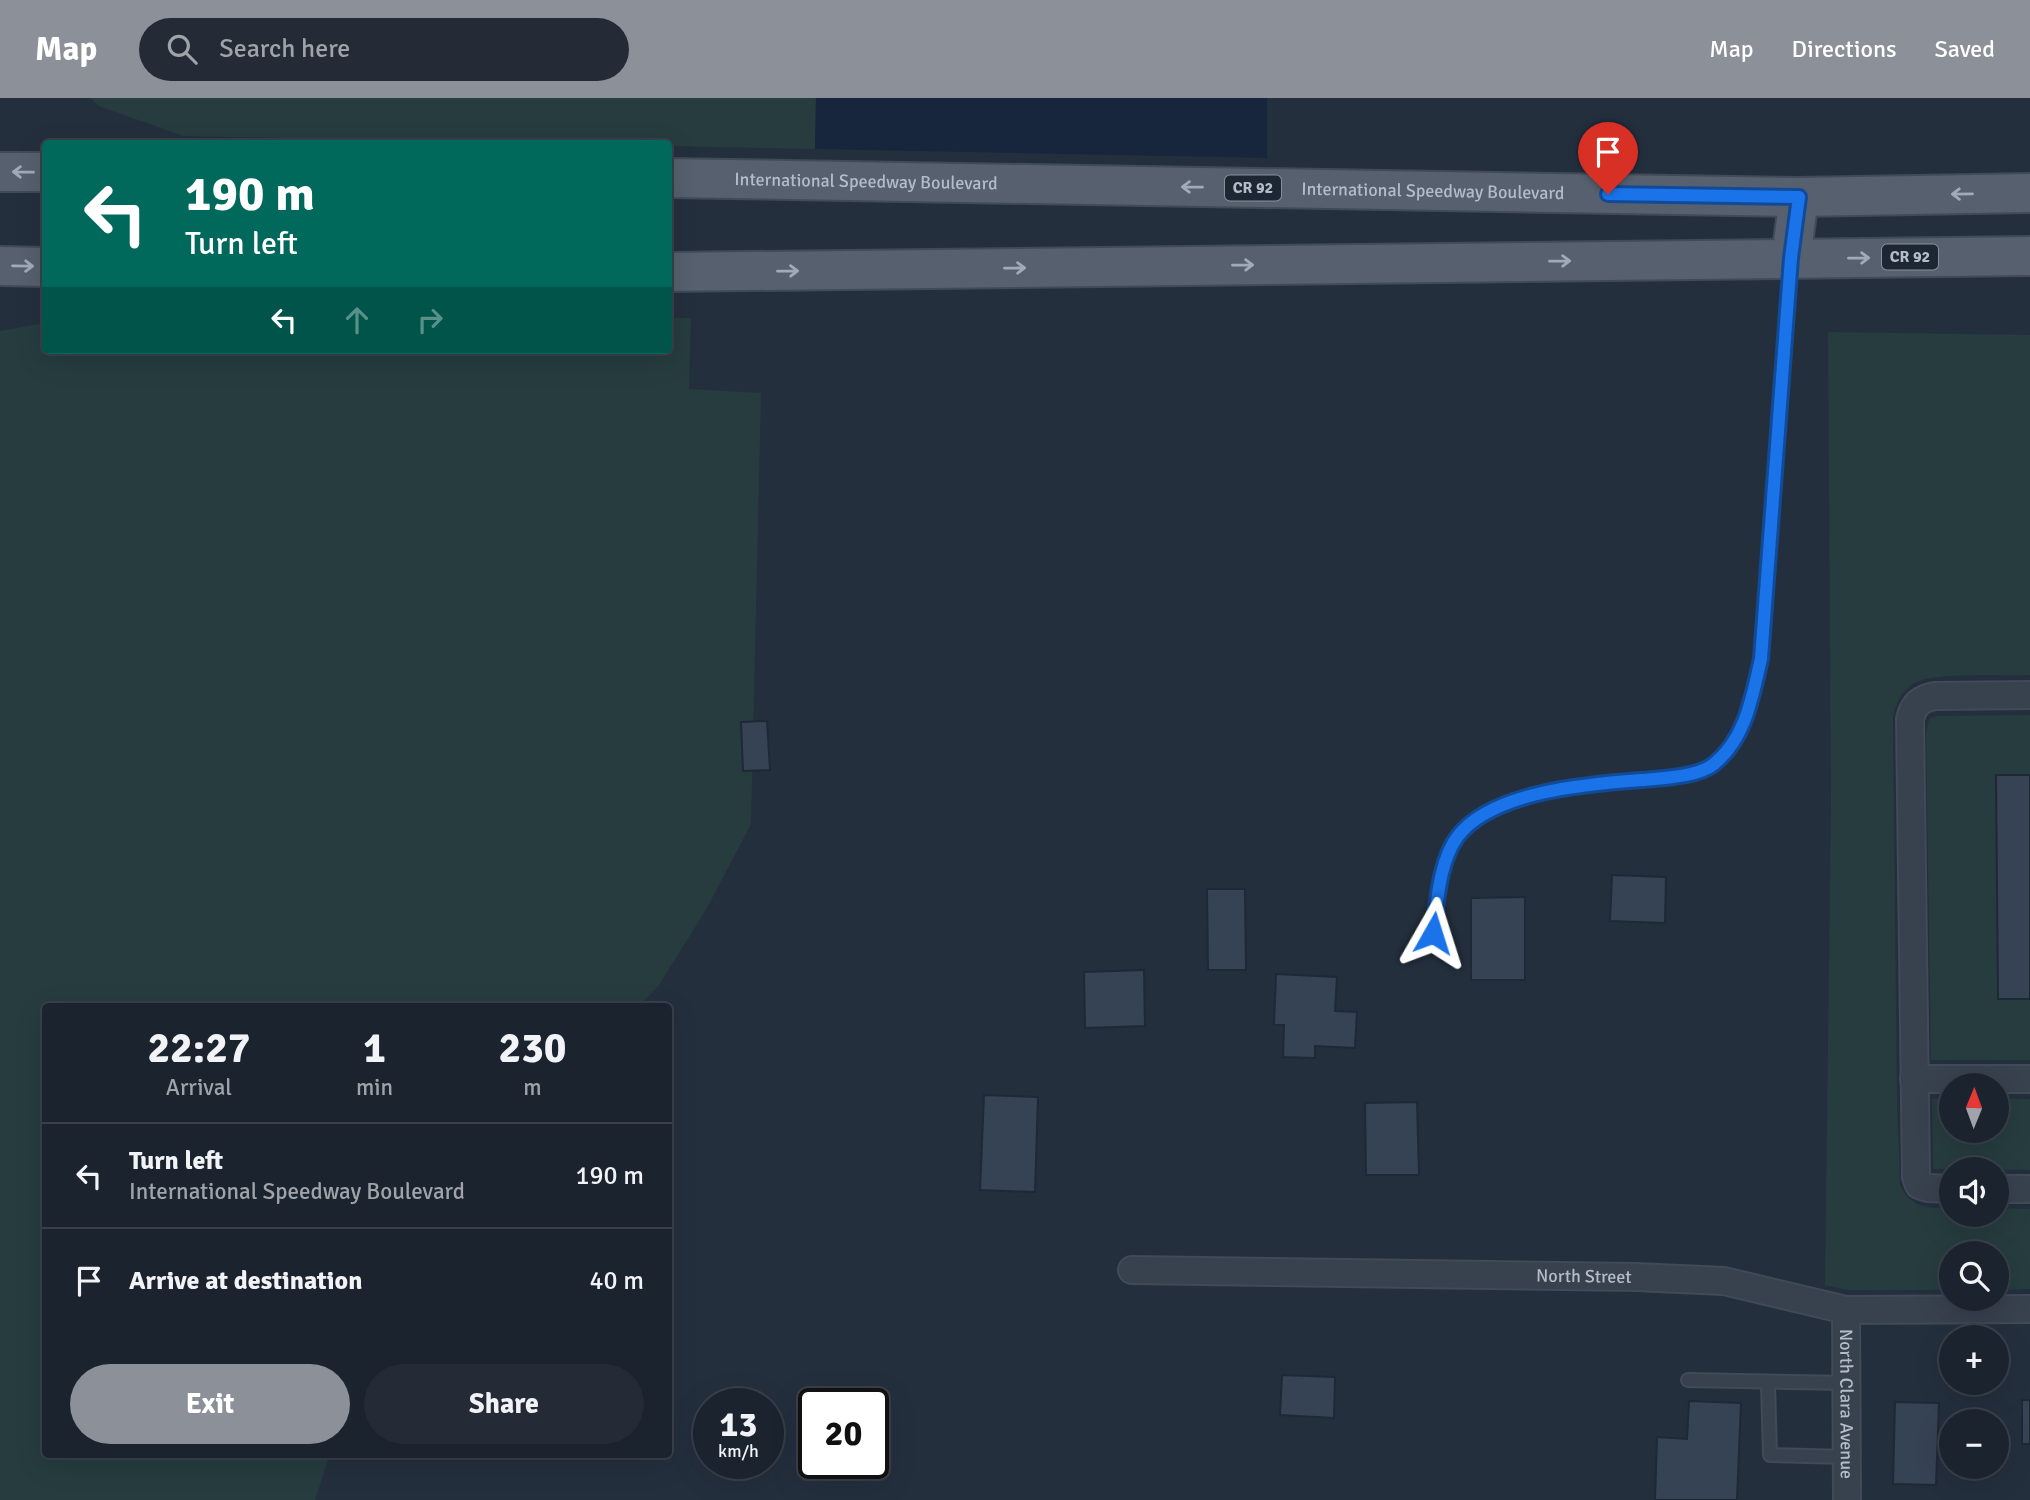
<!DOCTYPE html>
<meta charset="utf-8">
<style>
:root{--surface:#1b232e;--page:#242b36;--text:#f1f3f6;--muted:#a0a4aa;--line:#39404a;--accent:#8c9099}
body{margin:0;font-family:Signika,sans-serif;background:var(--page);color:var(--text);height:100vh;display:flex;flex-direction:column;font-size:26px;white-space:nowrap}
*{box-sizing:border-box;margin:0}
p{font-size:23px;color:var(--muted)}
.icon{flex:none;width:38px;height:38px;fill:none;stroke:currentColor;stroke-width:2;stroke-linecap:round;stroke-linejoin:round}
.map{position:relative;flex:1;overflow:hidden}
.panel{position:absolute;left:42px;top:905px;width:630px;height:455px;display:flex;flex-direction:column;background:var(--surface);border-radius:7px;box-shadow:0 7px 28px #0002,0 0 0 2px var(--line)}
.panel>*{flex:none}
.top-card{position:absolute;left:42px;top:42px;width:630px;height:214px;border-radius:7px;box-shadow:0 7px 28px #0002,0 0 0 2px var(--line);background:#00695c;color:#fff;overflow:hidden}
.needle{width:46px;rotate:1deg}
.tools{position:absolute;left:1939px;top:975px;display:grid;gap:14px}
.tools a{display:grid;place-items:center;width:70px;height:70px;border-radius:50%;background:var(--surface);box-shadow:0 7px 28px #0002,0 0 0 2px var(--line);font-size:35px}
.speed{position:absolute;left:693px;top:1290px;display:flex;gap:14px;font-size:35px;font-weight:700;text-align:center}
.speed>*{display:grid;place-content:center;width:91px;height:91px;border-radius:50%;background:var(--surface);box-shadow:0 7px 28px #0002,0 0 0 2px var(--line);line-height:1}
.speed small{font-size:18px;font-weight:400}
.speed .limit{border:4px solid #111;border-radius:10px;background:#fff;color:#111}
.pin{position:absolute;display:grid;place-items:center;width:60px;height:60px;color:#fff;margin:-72px -30px;border-radius:50% 50% 50% 0;rotate:-45deg;box-shadow:0 0 7px #0007}
.pin .icon{rotate:45deg}
.me{position:absolute;width:77px;margin:-38px;rotate:6deg;stroke-linejoin:round;filter:drop-shadow(0 0 5px #0008)}
.turn{display:flex;align-items:center;gap:24px;height:147px;padding:0 28px;font-size:32px}
.turn .icon{width:91px;height:91px;stroke-width:2.5}
.turn b{display:block;font-size:49px;line-height:60px}
.lanes{display:flex;align-items:center;height:66px;padding:0 28px;background:#0003;justify-content:center;gap:35px;direction:ltr}
.lanes .off{opacity:.35}
.eta{display:flex;justify-content:space-evenly;align-items:center;height:119px;text-align:center}
.eta b{font-size:42px;font-weight:700;line-height:49px}
.primary-button{display:flex;gap:14px;margin-top:auto;padding:14px 28px}
.primary-button a{flex:1;height:80px;border-radius:42px;background:var(--accent);color:#fff;font-size:28px;font-weight:700;line-height:80px;text-align:center}
.primary-button a+a{background:var(--page);color:var(--text)}
ul{padding:0;list-style:none}
li{display:flex;align-items:center;gap:21px;height:105px;padding:0 28px;border-top:2px solid var(--line)}
li div{flex:1}
li b{display:block;font-size:26px}
li em{font-style:normal}
header{display:flex;align-items:center;gap:42px;box-sizing:border-box;height:98px;padding:0 35px;background:var(--accent);color:#fff}
header strong{font-size:33px}
nav{display:flex;gap:38px;margin-inline-start:auto;font-size:24px}
.search{width:490px;height:63px;background:var(--page);display:flex;align-items:center;gap:18px;box-sizing:border-box;padding:0 24px;border-radius:38px;color:var(--muted);font-size:26px}
.map>svg:first-child{display:block}
.green{fill:#263c3f}
.water{fill:#17263c}
.building{fill:#364354;stroke:#1f2835;stroke-width:2}
.lines{fill:none;stroke-linecap:round;stroke-linejoin:round}
.lane-casing{stroke:#414a57;stroke-width:16}
.street-casing{stroke:#414a57;stroke-width:30}
.primary-casing{stroke:#414a57;stroke-width:42}
.lane{stroke:#38414e;stroke-width:12}
.street{stroke:#38414e;stroke-width:26}
.primary{stroke:#56606e;stroke-width:38}
.oneway{stroke:#a1aab7}
.route-casing{stroke:#114b97;stroke-width:18}
.route{stroke:#1a73e8;stroke-width:12}
.labels{text-anchor:middle;dominant-baseline:central;stroke-width:7;stroke-linejoin:round;paint-order:stroke}
.shield{fill:#1d2633;stroke:#878f9c;stroke-width:2}
.shield-label{font-size:16px;font-weight:bold;fill:#b4bcc9}
.street-label{font-size:18px;fill:#b4bcc9;stroke:#1d2633}
</style>
<header>
<strong>Map</strong>
<div class="search"><svg class="icon" aria-label="search" viewBox="0 0 24 24"><circle cx="10" cy="10" r="6"/><path d="M15 15l6 6"/></svg>Search here</div>
<nav><a>Map</a><a>Directions</a><a>Saved</a></nav>
</header>
<div class="map">
<svg width="2030" height="1402" viewBox="0 0 2030 1402">
<rect width="100%" height="100%" fill="#242f3e"/>
<!-- green -->
<g class="green">
<path d="M91 0H816L815 51 669 48 668 46 526 45 183 38 99 8Z"/>
<path d="M669 220H691L689 291 761 295 751 726 707 810 659 887 640 908H46V1356H330L315 1402H0V233L45 225 46 252H668Z"/>
<path d="M1828 234 2030 237V577C2004 578 1929 573 1911 587 1899 596 1896 607 1893 620L1897 1001 1900 1087C1910 1110 1929 1110 1951 1110V1116H1997V1110L2030 1111V1191L1997 1192V1155H1951V1192H1847L1825 1187 1831 704Z"/>
<path d="M2030 617V962H1931L1926 637 1929 621 1937 618Z"/>
<path d="M1932 1001H1951V1032H1997V1001H2030V1072L1933 1071Z"/>
</g>
<!-- water -->
<path class="water" d="M816 0H1267V60L815 51Z"/>
<!-- building -->
<g class="building">
<path d="M767 623 770 672 743 673 741 624Z"/>
<path d="M1996 677H2030V901H1998Z"/>
<path d="M1612 777 1666 779 1665 825 1610 823Z"/>
<path d="M1207 791H1245L1246 872H1208Z"/>
<path d="M1525 799V882H1471V800Z"/>
<path d="M1144 872 1145 928 1085 930 1084 874Z"/>
<path d="M1276 876 1337 879 1335 913 1357 914 1355 950 1315 948V960L1283 959 1284 927H1274Z"/>
<path d="M984 997 1038 999 1035 1094 980 1092Z"/>
<path d="M1417 1004 1419 1077H1366L1365 1005Z"/>
<path d="M1282 1277 1335 1279 1334 1320 1280 1317Z"/>
<rect x="2022" y="1302" width="8" height="44"/>
<path d="M1689 1303 1741 1305 1737 1402H1655L1657 1339 1687 1341Z"/>
<path d="M1895 1304 1939 1305 1936 1387 1893 1386Z"/>
</g>
<g class="lines">
<defs>
<g id="lane">
<path d="M1433 835C1437 805 1439 763 1458 738 1493 693 1589 686 1642 682 1662 680 1698 679 1714 666 1746 640 1752 599 1761 561L1791 164"/>
<path d="M1688 1282 1846 1285"/>
<path d="M1768 1285 1770 1357 1847 1359"/>
</g>
<g id="street">
<path d="M1914 981H2030"/>
<path d="M1951 1091 1928 1090 1919 1087 1916 1079 1910 621C1914 606 1920 601 1935 598L2030 597"/>
<path d="M1997 1091H2030"/>
<path id="s1" d="M1132 1172 1636 1179 1724 1183 1846 1212 2030 1211"/>
<path id="s2" d="M1846 1212 1847 1402"/>
</g>
<g id="primary">
<path d="M0 74H46"/>
<path id="s3" d="M668 80 1799 99 2030 95"/>
<path d="M1791 160 1799 99"/>
<path d="M0 168 46 169"/>
<path d="M668 174 2030 158"/>
</g>
</defs>
<!-- lane casing -->
<use href="#lane" class="lane-casing"/>
<!-- street casing -->
<use href="#street" class="street-casing"/>
<!-- primary casing -->
<use href="#primary" class="primary-casing"/>
<!-- lane -->
<use href="#lane" class="lane"/>
<!-- street -->
<use href="#street" class="street"/>
<!-- primary -->
<use href="#primary" class="primary"/>
</g>
<!-- one-way arrows -->
<defs><path id="oneway-shaft" d="M-6 0H5M1.5-3L5.5 0L1.5 3" fill="none" stroke-width="1.6" stroke-linecap="round" stroke-linejoin="round" transform="scale(1.75)"/></defs>
<g class="oneway">
<use href="#oneway-shaft" transform="translate(23 74) rotate(-179)"/>
<use href="#oneway-shaft" transform="translate(1192 89) rotate(-179)"/>
<use href="#oneway-shaft" transform="translate(1962 96) rotate(179)"/>
<use href="#oneway-shaft" transform="translate(1859 160) rotate(-1)"/>
<use href="#oneway-shaft" transform="translate(1560 163) rotate(-1)"/>
<use href="#oneway-shaft" transform="translate(1243 167) rotate(-1)"/>
<use href="#oneway-shaft" transform="translate(23 168) rotate(1)"/>
<use href="#oneway-shaft" transform="translate(1015 170) rotate(-1)"/>
<use href="#oneway-shaft" transform="translate(788 173) rotate(-1)"/>
</g>
<g class="lines">
<defs>
<path id="route" d="M1433 835C1437 805 1439 763 1458 738 1493 693 1589 686 1642 682 1662 680 1698 679 1714 666 1746 640 1752 599 1761 561L1791 160 1799 99 1608 96"/>
</defs>
<!-- route casing -->
<use href="#route" class="route-casing"/>
<!-- route -->
<use href="#route" class="route"/>
</g>
<g class="labels">
<!-- shield labels -->
<g class="shield">
<rect x="1225" y="77.5" width="56" height="25" rx="5"/>
<rect x="1882" y="146.5" width="56" height="25" rx="5"/>
</g>
<g class="shield-label">
<text x="1253" y="90">CR 92</text>
<text x="1910" y="159">CR 92</text>
</g>
<!-- street labels -->
<g class="street-label">
<text stroke="none"><textPath href="#s3" startOffset="198">International Speedway Boulevard</textPath></text>
<text stroke="none"><textPath href="#s3" startOffset="765">International Speedway Boulevard</textPath></text>
<text stroke="none"><textPath href="#s1" startOffset="452">North Street</textPath></text>
<text stroke="none"><textPath href="#s2" startOffset="94">North Clara Avenue</textPath></text>
</g>
</g>
</svg>
<div class="tools">
<a><svg class="needle" viewBox="-14 -14 28 28"><path d="M0-13l5 13h-10z" fill="#e53935"/><path d="M0 13l5-13h-10z" fill="#a0a4aa"/></svg></a>
<a><svg class="icon" aria-label="sound" viewBox="0 0 24 24"><path d="M4 9h4l5-4v14l-5-4H4zM17 9q2 3 0 6"/></svg></a>
<a><svg class="icon" aria-label="search" viewBox="0 0 24 24"><circle cx="10" cy="10" r="6"/><path d="M15 15l6 6"/></svg></a>
<a>+</a>
<a>−</a>
</div>
<div class="speed"><div>13<small>km/h</small></div><div class="limit">20</div></div>
<div class="pin" style="left:1608px;top:96px;background:#d93025"><svg class="icon" aria-label="arrive" viewBox="0 0 24 24"><path d="M6 21V4h12l-3 4 3 4H6"/></svg></div>
<svg class="me" style="left:1433px;top:835px" viewBox="-20 -20 40 40"><path d="M0-17L14 15 0 8-14 15z" fill="#1a73e8" stroke="#fff" stroke-width="4"/></svg>
<div class="top-card">
<div class="turn"><svg class="icon" aria-label="left" viewBox="0 0 24 24"><path d="M17 20v-9H6M10 6l-5 5 5 5"/></svg><div><b>190 m</b>Turn left</div></div>
<div class="lanes"><svg class="icon" aria-label="left" viewBox="0 0 24 24"><path d="M17 20v-9H6M10 6l-5 5 5 5"/></svg><svg class="icon off" aria-label="ahead" viewBox="0 0 24 24"><path d="M12 20V5M6 11l6-6 6 6"/></svg><svg class="icon off" aria-label="right" viewBox="0 0 24 24"><path d="M7 20v-9h11M14 6l5 5-5 5"/></svg></div>
</div>
<section class="panel">
<div class="eta">
<div><b>22:27</b><p>Arrival</p></div>
<div><b>1</b><p>min</p></div>
<div><b>230</b><p>m</p></div>
</div>
<ul>
<li><svg class="icon" aria-label="left" viewBox="0 0 24 24"><path d="M17 20v-9H6M10 6l-5 5 5 5"/></svg><div><b>Turn left</b><p>International Speedway Boulevard</p></div><em>190 m</em></li>
<li><svg class="icon" aria-label="arrive" viewBox="0 0 24 24"><path d="M6 21V4h12l-3 4 3 4H6"/></svg><div><b>Arrive at destination</b></div><em>40 m</em></li>
</ul>
<div class="primary-button"><a>Exit</a><a>Share</a></div>
</section>
</div>
